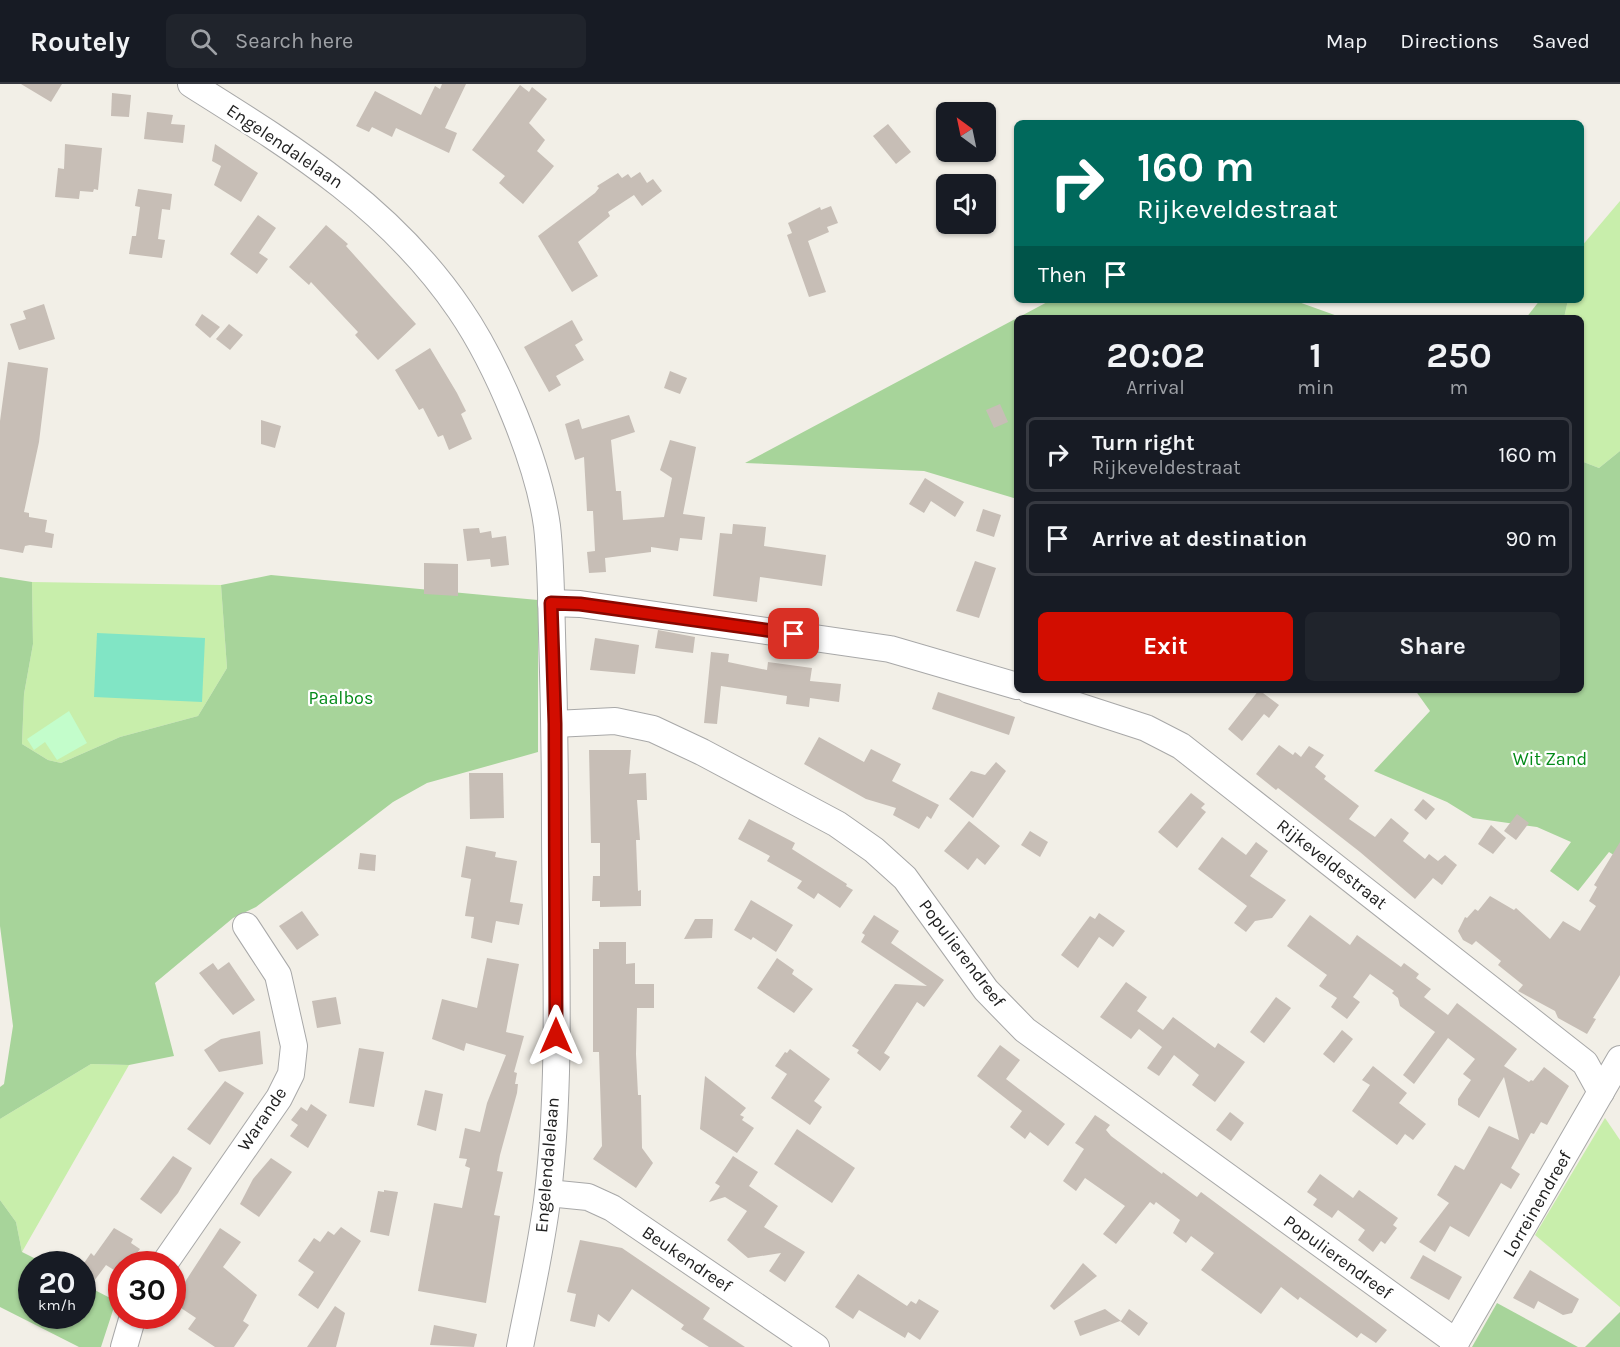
<!DOCTYPE html>
<style>
:root{--surface:#171b24;--page:#20242c;--text:#f1f3f6;--muted:#9ea1a6;--line:#363941;--accent:#d20d00}
body{margin:0;font-family:Karla,sans-serif;background:var(--page);color:var(--text);height:100vh;display:flex;flex-direction:column;font-size:22px;white-space:nowrap}
*{box-sizing:border-box;margin:0}
p{font-size:20px;color:var(--muted)}
.icon{flex:none;width:33px;height:33px;fill:none;stroke:currentColor;stroke-width:2;stroke-linecap:round;stroke-linejoin:round}
.map{position:relative;flex:1;overflow:hidden}
.sheet{position:absolute;left:1014px;top:231px;width:570px;height:378px;display:flex;flex-direction:column;background:var(--surface);border-radius:9px;box-shadow:0 2px 4px #0004}
.sheet>*{flex:none}
.hud{position:absolute;left:1014px;top:36px;width:570px;height:183px;border-radius:9px;box-shadow:0 2px 4px #0004;background:#00695c;color:#fff;overflow:hidden}
.needle{width:39px;rotate:327deg}
.controls{position:absolute;left:936px;top:18px;display:grid;gap:12px}
.controls a{display:grid;place-items:center;width:60px;height:60px;border-radius:9px;background:var(--surface);box-shadow:0 2px 4px #0004;font-size:30px}
.speed{position:absolute;left:18px;top:1167px;display:flex;gap:12px;font-size:30px;font-weight:700;text-align:center}
.speed>*{display:grid;place-content:center;width:78px;height:78px;border-radius:50%;background:var(--surface);box-shadow:0 2px 4px #0004;line-height:1}
.speed small{font-size:15px;font-weight:400}
.speed .limit{border:9px solid #d22;background:#fff;color:#111}
.pin{position:absolute;display:grid;place-items:center;width:51px;height:51px;color:#fff;margin:-26px;border-radius:12px;box-shadow:0 3px 9px #0006}
.me{position:absolute;width:66px;margin:-33px;rotate:0deg;stroke-linejoin:round;filter:drop-shadow(0 0 4px #0008)}
.turn{display:flex;align-items:center;gap:21px;height:126px;padding:0 24px;font-size:27px}
.turn .icon{width:78px;height:78px;stroke-width:2.5}
.turn b{display:block;font-size:42px;line-height:51px}
.then{display:flex;align-items:center;height:57px;padding:0 24px;background:#0003;gap:12px;font-size:22px}
.eta{display:flex;justify-content:space-evenly;align-items:center;height:102px;text-align:center}
.eta b{font-size:36px;font-weight:700;line-height:42px}
.primary-button{display:flex;gap:12px;margin-top:auto;padding:12px 24px}
.primary-button a{flex:1;height:69px;border-radius:9px;background:var(--accent);color:#fff;font-size:24px;font-weight:700;line-height:69px;text-align:center}
.primary-button a+a{background:var(--page);color:var(--text)}
ul{padding:0;list-style:none}
li{display:flex;align-items:center;gap:18px;height:75px;margin:0 12px 9px;padding:0 12px;border:3px solid var(--line);border-radius:9px}
li div{flex:1}
li b{display:block;font-size:22px}
li em{font-style:normal}
header{display:flex;align-items:center;gap:36px;box-sizing:border-box;height:84px;padding:0 30px;background:var(--surface);border-bottom:2px solid var(--line)}
header strong{font-size:28px}
nav{display:flex;gap:33px;margin-inline-start:auto;font-size:21px}
.search{width:420px;height:54px;background:var(--page);display:flex;align-items:center;gap:15px;box-sizing:border-box;padding:0 21px;border-radius:9px;color:var(--muted);font-size:22px}
.map>svg:first-child{display:block}
.grass{fill:#c8eeab}
.forest{fill:#a7d49a}
.park{fill:#c3fdcb}
.pitch{fill:#81e5c5}
.building{fill:#c7beb6}
.lines{fill:none;stroke-linecap:round;stroke-linejoin:round}
.minor-casing{stroke:#a8a8a8;stroke-width:28}
.minor{stroke:#fff;stroke-width:26}
.route-casing{stroke:#880800;stroke-width:15}
.route{stroke:#d20d00;stroke-width:10}
.labels{text-anchor:middle;dominant-baseline:central;stroke-width:4.5;stroke-linejoin:round;paint-order:stroke}
.street-label{font-size:18px;fill:#212121;stroke:#fff}
.park-label{font-size:18px;fill:#048a18;stroke:#fff}
</style>
<header>
<strong>Routely</strong>
<div class="search"><svg class="icon" aria-label="search" viewBox="0 0 24 24"><circle cx="10" cy="10" r="6"/><path d="M15 15l6 6"/></svg>Search here</div>
<nav><a>Map</a><a>Directions</a><a>Saved</a></nav>
</header>
<div class="map">
<svg width="1620" height="1263" viewBox="0 0 1620 1263">
<rect width="100%" height="100%" fill="#f2efe7"/>
<!-- grass -->
<g class="grass">
<path d="M1620 117V367L1599 384 1581 377V234H1564L1568 216H1581V163Z"/>
<path d="M32 498 221 501 227 584 198 632 120 653 61 679 48 676 22 660 24 610 33 560Z"/>
<path d="M91 980 129 981 22 1168 16 1138 0 1116V1035Z"/>
<path d="M1605 1034 1620 1056V1223L1535 1151Z"/>
</g>
<!-- forest -->
<g class="forest">
<path d="M1051 216H1293L1343 234H1017V415L924 387 745 379Z"/>
<path d="M1540 216H1568L1564 234H1526Z"/>
<path d="M1620 367V775L1609 768 1578 807 1550 787 1571 758 1537 743 1473 734 1447 718 1374 687 1430 627 1415 606H1581V377L1599 384Z"/>
<path d="M271 491 538 516V668L427 699 393 718 256 823 233 834 155 899 174 972 129 981 91 980 0 1035V1003L4 1000 13 942 0 842V493L32 498 33 560 24 610 22 660 48 676 61 679 120 653 198 632 227 584 221 501Z"/>
<path d="M0 1116 16 1138 22 1168 46 1180H32V1232H82L83 1200 116 1217 101 1263H79L0 1223Z"/>
<path d="M1497 1219 1578 1263H1472Z"/>
<path d="M1620 1228V1263H1585Z"/>
</g>
<!-- park -->
<path class="park" d="M69 627 87 659 57 676 45 658 34 666 27 655Z"/>
<!-- pitch -->
<path class="pitch" d="M97 549 205 554 202 618 94 613Z"/>
<!-- building -->
<g class="building">
<path d="M21 0H62L51 18Z"/>
<path d="M442 0H466L445 44 457 49 449 69 396 44 392 53 372 43 369 48 356 42 375 7 421 31 435 2 440 5Z"/>
<path d="M520 1 529 8 532 3 547 15 529 39 545 56 537 67 554 82 523 120 499 99 505 92 472 66Z"/>
<path d="M112 9 131 11 129 33 111 32Z"/>
<path d="M147 28 173 31 171 40 185 41 183 59 144 55Z"/>
<path d="M888 40 911 68 896 80 873 52Z"/>
<path d="M65 60 102 64 98 106 94 105 93 108 80 107 79 115 55 113 58 84 64 85Z"/>
<path d="M215 60 258 89 241 118 214 101 221 82 212 77Z"/>
<path d="M640 88 647 99 653 95 662 107 642 122 634 111 608 128 610 132 578 158 598 192 572 208 538 152 595 109 599 104 597 102 618 89 622 94 628 90 631 94Z"/>
<path d="M138 105 172 110 170 126 162 125 158 155 165 156 162 174 129 170 132 152H136L140 123 135 122Z"/>
<path d="M831 122 838 139 827 143 829 148 808 157 826 208 809 213 787 151 792 149 788 139 820 123 821 126Z"/>
<path d="M258 131 276 144 259 169 268 175 257 190 230 170Z"/>
<path d="M326 141 348 160 346 162 416 240 378 276 355 251 358 248 311 198 309 201 289 183Z"/>
<path d="M44 220 55 255 19 266 10 240 26 235 23 227Z"/>
<path d="M202 230 220 243 210 254 195 241Z"/>
<path d="M572 236 583 256 575 261 584 276 556 292 561 301 549 308 524 263Z"/>
<path d="M229 240 243 251 230 266 216 255Z"/>
<path d="M430 264 457 309 466 327 461 330 472 355 449 366 443 351 438 353 423 324 419 326 395 286Z"/>
<path d="M8 278 48 284 39 358 24 428 29 429V433L47 436 45 448 54 450 52 464 30 461 25 462 23 469 0 465V337Z"/>
<path d="M670 287 687 294 680 310 664 304Z"/>
<path d="M1000 320 1008 338 994 344 986 326Z"/>
<path d="M629 331 635 348 611 356 616 407H621L623 436 664 433 672 394 660 386 670 356 696 363 683 430 705 433 702 456 680 454 678 467 651 463V468L605 474 606 488 589 489 587 468 595 467 593 427H587L584 373 575 376 565 340 579 335 582 345Z"/>
<path d="M261 336 281 342 275 364 261 360Z"/>
<path d="M925 394 964 418 955 433 931 417 924 429 909 420Z"/>
<path d="M983 425 1001 431 994 453 976 447Z"/>
<path d="M733 440 766 443 764 462 826 471 822 502 760 493 757 518 713 512 720 449 732 450Z"/>
<path d="M479 444 480 449 491 447 492 454 506 452 509 481 491 483 490 475 467 477 463 445Z"/>
<path d="M975 477 996 484 979 534 956 527Z"/>
<path d="M424 479 458 480V512L424 510Z"/>
<path d="M658 546 695 553 693 569 655 564Z"/>
<path d="M595 554 639 561 635 590 590 586Z"/>
<path d="M711 568 729 570 728 578 767 586 768 578 812 584 810 597 841 600 839 618 810 614 809 623 786 620 787 612 721 602 717 640 704 639Z"/>
<path d="M1259 606 1279 621 1269 634 1264 630 1242 657 1228 645Z"/>
<path d="M938 608 1015 633 1009 651 932 625Z"/>
<path d="M819 653 864 678 871 665 901 680 892 697 939 721 931 735 927 732 919 745 893 731 896 724 866 715 804 680Z"/>
<path d="M1279 661 1293 671 1295 668 1301 673 1309 662 1324 671 1315 683 1326 692 1324 695 1359 722 1349 735 1375 753 1391 734 1409 749 1403 757 1425 775 1429 770 1438 777 1445 771 1457 781 1442 801 1433 794 1415 815 1360 768 1278 704 1276 706 1256 690Z"/>
<path d="M589 666H631L629 690 646 689 647 716H637L640 756H636L638 807 641 806V822L600 823V817H592L593 792H600V759H591Z"/>
<path d="M996 678 1006 687 973 734 949 715 971 687 985 691Z"/>
<path d="M469 689H503L504 734 470 735Z"/>
<path d="M1191 709 1205 720 1201 724 1206 728 1177 764 1158 748Z"/>
<path d="M1423 715 1435 725 1426 736 1414 726Z"/>
<path d="M1517 730 1529 739 1516 756 1504 747Z"/>
<path d="M749 735 795 759 792 765 847 800 846 802 853 806 840 824 818 809 814 815 797 804 802 797 767 777 770 772 738 755Z"/>
<path d="M969 737 1000 762 985 781 977 774 968 786 944 767Z"/>
<path d="M1491 741 1506 754 1493 770 1478 760Z"/>
<path d="M1030 747 1048 758 1040 773 1021 761Z"/>
<path d="M1222 753 1246 771 1256 758 1268 767 1250 792 1286 816 1272 834 1255 837 1246 848 1234 839 1247 822 1198 785Z"/>
<path d="M1620 758V891L1593 934 1596 935 1587 950 1558 934 1555 927 1518 907 1523 901 1498 881 1501 877 1476 857 1472 861 1463 856 1458 847 1465 833 1467 834 1475 825 1478 827 1490 812 1514 826 1516 824 1550 855 1563 837 1580 847 1596 822 1589 817 1597 803 1594 801Z"/>
<path d="M466 762 496 768 495 773 517 777 510 818 523 820 519 841 496 837 492 859 471 854 474 833 465 832 471 795 461 793Z"/>
<path d="M360 769 376 771 375 787 358 785Z"/>
<path d="M751 816 793 841 776 868 753 853 751 856 734 846Z"/>
<path d="M302 827 319 851 297 866 279 842Z"/>
<path d="M1099 829 1125 847 1113 863 1099 853 1078 884 1061 871 1090 832 1095 835Z"/>
<path d="M874 831 899 847 891 859 944 896 924 923 917 918 884 969 890 973 880 987 857 969 859 966 852 962 895 900 927 902 861 858 865 851 862 849Z"/>
<path d="M1310 831 1350 861 1357 851 1401 883 1404 879 1419 890 1416 894 1431 905 1424 913 1448 931 1457 919 1517 965 1504 982 1529 998 1531 996 1533 997 1544 983 1569 1002 1547 1041 1541 1038 1534 1050 1531 1049 1511 1084 1520 1090 1511 1105 1501 1099 1469 1153 1450 1142 1435 1168 1419 1158 1449 1119 1437 1111 1455 1081 1464 1086 1489 1042 1519 1056 1504 993 1479 1034 1458 1021V1015L1471 996 1463 990 1475 975 1448 954 1414 1000 1403 991 1435 948 1400 922 1398 914 1392 909 1394 907 1370 890 1353 913 1360 918 1347 935 1331 923 1337 914 1319 902 1327 891 1287 862Z"/>
<path d="M695 835H713L712 854 684 855Z"/>
<path d="M599 858H626V880L635 879V900H654V924H637L636 970 638 1011H641L642 1064 653 1079 636 1104 593 1075 602 1062 599 968H593V865H599Z"/>
<path d="M487 874 519 880 506 948 524 952 514 988 517 989 515 1000H518L517 1009 500 1071 497 1087 503 1088 494 1131 500 1132 486 1219 418 1207 434 1119 462 1124 470 1084 465 1082 467 1075 459 1074 465 1044 480 1048 487 1019 506 971 466 959 464 967 432 955 442 915 477 924Z"/>
<path d="M777 874 794 886 792 890 813 905 794 929 757 904Z"/>
<path d="M229 878 255 916 233 931 199 889 213 879 218 886Z"/>
<path d="M1126 898 1147 913 1137 927 1163 946 1173 933 1215 964 1218 959 1245 978 1215 1018 1192 1001 1199 991 1174 971 1159 992 1147 984 1162 963 1139 945 1131 955 1100 933Z"/>
<path d="M336 913 341 940 317 944 312 917Z"/>
<path d="M1276 913 1291 924 1264 959 1250 948Z"/>
<path d="M1342 946 1353 955 1334 979 1323 970Z"/>
<path d="M260 947 263 980 219 988 204 966 221 955Z"/>
<path d="M1000 961 1020 976 1006 995 1065 1040 1048 1062 1030 1048 1025 1055 1010 1043 1022 1027 977 992Z"/>
<path d="M359 964 384 968 374 1023 349 1019Z"/>
<path d="M790 965 830 995 814 1017 822 1023 810 1041 771 1014 787 990 775 982 785 968 787 969Z"/>
<path d="M1373 982 1407 1009 1399 1019 1426 1040 1413 1056 1405 1050 1397 1061 1352 1027 1370 1001 1362 996Z"/>
<path d="M705 992 746 1024 740 1031 744 1033 742 1036 754 1044 737 1069 700 1045Z"/>
<path d="M225 997 244 1009 210 1061 187 1045Z"/>
<path d="M425 1006 443 1010 436 1047 417 1041Z"/>
<path d="M311 1020 327 1031 308 1064 290 1052 298 1041 291 1036 301 1023 307 1027Z"/>
<path d="M1230 1028 1244 1039 1231 1057 1216 1046Z"/>
<path d="M1095 1031 1110 1041 1106 1046 1111 1052 1162 1090 1163 1088 1197 1113 1201 1108 1387 1246 1376 1259 1361 1249 1357 1254 1300 1213 1298 1216 1281 1203 1261 1230 1201 1186 1214 1169 1191 1152 1186 1159 1173 1149 1180 1136 1156 1118 1154 1121 1150 1118 1116 1160 1103 1150 1125 1122 1085 1094 1076 1107 1063 1097 1084 1065 1075 1059Z"/>
<path d="M797 1045 855 1084 832 1119 774 1080Z"/>
<path d="M173 1072 192 1084 178 1109 161 1130 140 1115Z"/>
<path d="M733 1072 758 1088 749 1102 778 1122 764 1143 805 1168 785 1198 769 1187 781 1169 748 1174 727 1156 747 1127 725 1113 709 1118 720 1102 715 1099Z"/>
<path d="M271 1074 292 1088 259 1133 240 1120 253 1095Z"/>
<path d="M1320 1090 1353 1114 1359 1106 1398 1134 1393 1141 1397 1144 1385 1160 1381 1157 1373 1168 1358 1156 1365 1146 1338 1126 1332 1134 1313 1121 1317 1115 1307 1108Z"/>
<path d="M384 1106 398 1108 389 1152 370 1148 378 1107 384 1108Z"/>
<path d="M341 1143 361 1157 318 1225 298 1211 314 1188 298 1177 314 1154 320 1158 328 1147 334 1151Z"/>
<path d="M114 1144 133 1155 131 1159 140 1165 129 1180H122V1191L106 1181 94 1197 82 1190V1182L91 1169 94 1172Z"/>
<path d="M220 1144 241 1158 223 1183 257 1211 243 1237 249 1241 234 1263H215L188 1245 196 1234 172 1218Z"/>
<path d="M580 1156 622 1164 710 1224 703 1235 745 1263H709L681 1245 684 1241 632 1205 609 1238 598 1230 595 1243 570 1237 576 1210 567 1208Z"/>
<path d="M1423 1171 1462 1193 1449 1216 1410 1194Z"/>
<path d="M1083 1179 1097 1192 1054 1226 1050 1222Z"/>
<path d="M1530 1186 1579 1215 1572 1229 1563 1231 1538 1217 1534 1225 1513 1214Z"/>
<path d="M858 1190 907 1222 911 1217 916 1220 919 1215 939 1227 920 1256 908 1248 905 1254 859 1226 853 1235 835 1223Z"/>
<path d="M335 1222 345 1229 336 1263H307Z"/>
<path d="M1105 1225 1121 1237 1129 1225 1148 1239 1139 1252 1120 1237 1080 1252 1074 1237Z"/>
<path d="M434 1241 477 1250 474 1263 430 1261Z"/>
</g>
<g class="lines">
<defs>
<g id="minor">
<path d="M191 0C293 64 391 124 460 226 497 280 538 377 547 442 551 477 551 513 552 549 554 613 555 676 555 740 555 863 562 987 548 1109 542 1161 530 1212 520 1263"/>
<path d="M551 519 580 520 890 565 1017 602"/>
<path d="M1029 606 1146 644 1181 662 1585 979 1601 1008"/>
<path d="M555 640 615 637 653 645 702 668 837 740 874 766 905 794 986 906 1025 946 1456 1258"/>
<path d="M548 1109 588 1113 612 1124 816 1263"/>
<path d="M164 1180 279 1014 291 990 294 962 278 891 246 842"/>
<path d="M124 1263 133 1232"/>
<path d="M1453 1263 1620 975"/>
</g>
</defs>
<!-- minor casing -->
<use href="#minor" class="minor-casing"/>
<!-- minor -->
<use href="#minor" class="minor"/>
</g>
<g class="lines">
<defs>
<path id="route" d="M556 952 555 640 551 519 580 520 794 550"/>
</defs>
<!-- route casing -->
<use href="#route" class="route-casing"/>
<!-- route -->
<use href="#route" class="route"/>
</g>
<g class="labels">
<!-- street labels -->
<g class="street-label">
<text transform="translate(285 62) rotate(34)">Engelendalelaan</text>
<text transform="translate(1332 780) rotate(38)">Rijkeveldestraat</text>
<text transform="translate(962 869) rotate(53)">Populierendreef</text>
<text transform="translate(262 1035) rotate(-56)">Warande</text>
<text transform="translate(547 1081) rotate(-85)">Engelendalelaan</text>
<text transform="translate(1537 1120) rotate(-60)">Lorreinendreef</text>
<text transform="translate(1338 1173) rotate(36)">Populierendreef</text>
<text transform="translate(687 1175) rotate(34)">Beukendreef</text>
</g>
<!-- park labels -->
<g class="park-label">
<text x="341" y="614">Paalbos</text>
<text x="1550" y="675">Wit Zand</text>
</g>
</g>
</svg>
<div class="controls">
<a><svg class="needle" viewBox="-14 -14 28 28"><path d="M0-13l5 13h-10z" fill="#e53935"/><path d="M0 13l5-13h-10z" fill="#9ea1a6"/></svg></a>
<a><svg class="icon" aria-label="sound" viewBox="0 0 24 24"><path d="M4 9h4l5-4v14l-5-4H4zM17 9q2 3 0 6"/></svg></a>
</div>
<div class="speed"><div>20<small>km/h</small></div><div class="limit">30</div></div>
<div class="pin" style="left:794px;top:550px;background:#d93025"><svg class="icon" aria-label="arrive" viewBox="0 0 24 24"><path d="M6 21V4h12l-3 4 3 4H6"/></svg></div>
<svg class="me" style="left:556px;top:952px" viewBox="-20 -20 40 40"><path d="M0-17L14 15 0 8-14 15z" fill="#d20d00" stroke="#fff" stroke-width="4"/></svg>
<div class="hud">
<div class="turn"><svg class="icon" aria-label="right" viewBox="0 0 24 24"><path d="M7 20v-9h11M14 6l5 5-5 5"/></svg><div><b>160 m</b>Rijkeveldestraat</div></div>
<div class="then">Then<svg class="icon" aria-label="arrive" viewBox="0 0 24 24"><path d="M6 21V4h12l-3 4 3 4H6"/></svg></div>
</div>
<section class="sheet">
<div class="eta">
<div><b>20:02</b><p>Arrival</p></div>
<div><b>1</b><p>min</p></div>
<div><b>250</b><p>m</p></div>
</div>
<ul>
<li><svg class="icon" aria-label="right" viewBox="0 0 24 24"><path d="M7 20v-9h11M14 6l5 5-5 5"/></svg><div><b>Turn right</b><p>Rijkeveldestraat</p></div><em>160 m</em></li>
<li><svg class="icon" aria-label="arrive" viewBox="0 0 24 24"><path d="M6 21V4h12l-3 4 3 4H6"/></svg><div><b>Arrive at destination</b></div><em>90 m</em></li>
</ul>
<div class="primary-button"><a>Exit</a><a>Share</a></div>
</section>
</div>
